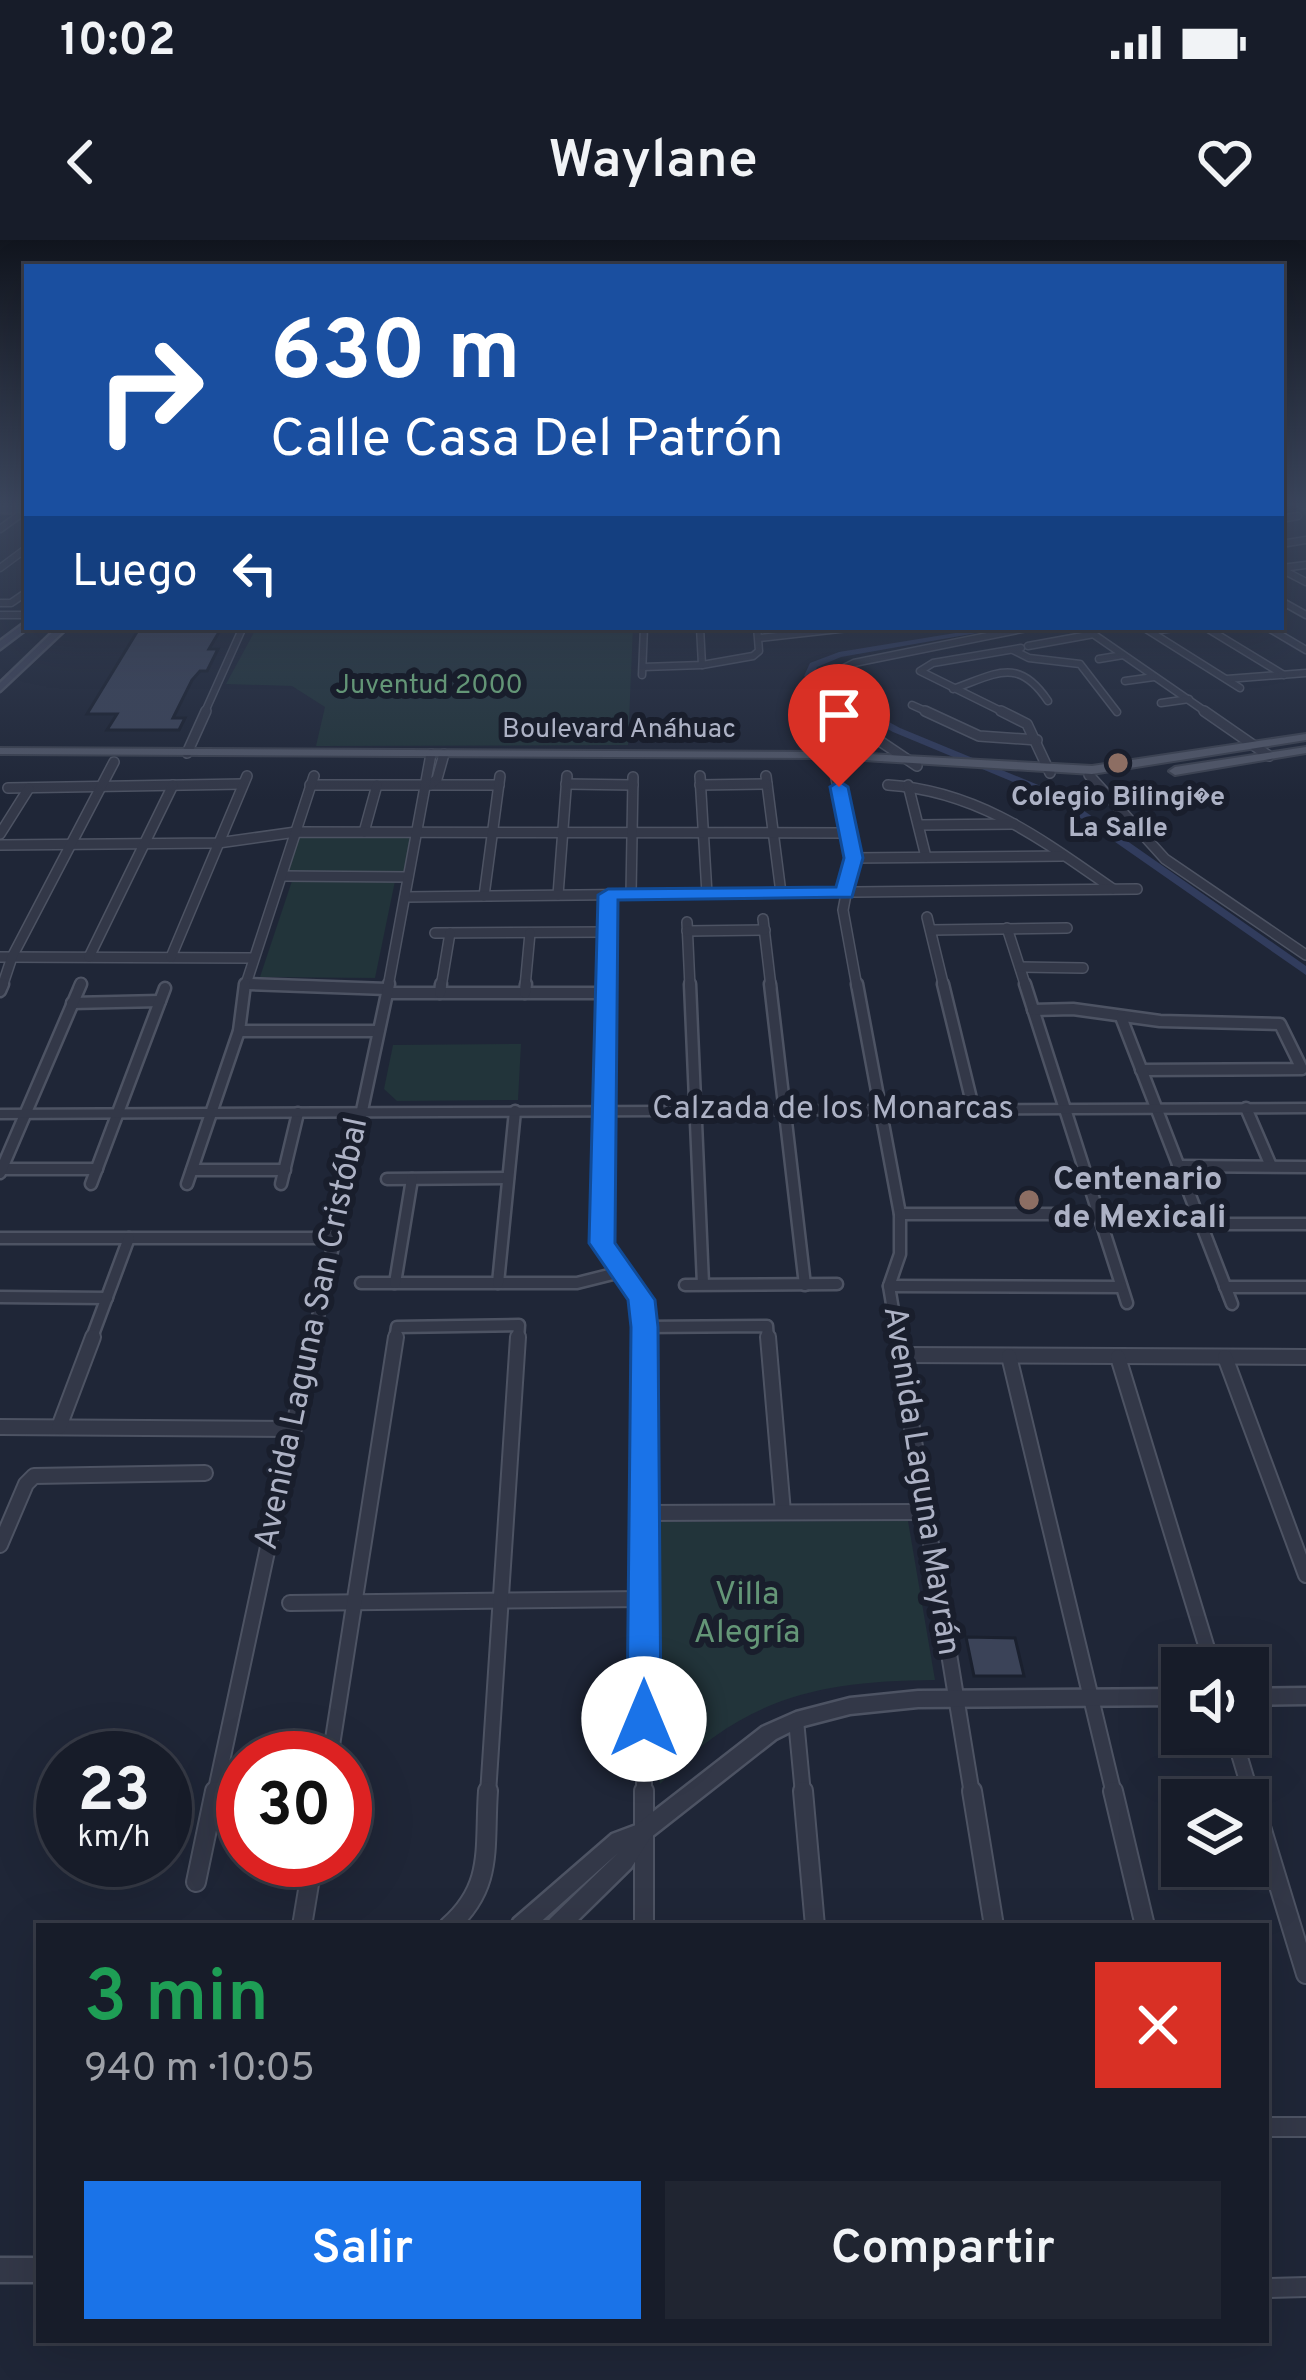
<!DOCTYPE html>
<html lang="es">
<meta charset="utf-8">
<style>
:root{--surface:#171c29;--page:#202531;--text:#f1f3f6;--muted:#9ea1a8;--line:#363a46;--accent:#1a73e8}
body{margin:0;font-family:Overpass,sans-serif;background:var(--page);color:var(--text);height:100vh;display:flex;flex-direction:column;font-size:45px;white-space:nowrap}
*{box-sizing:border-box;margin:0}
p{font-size:39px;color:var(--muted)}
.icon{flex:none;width:66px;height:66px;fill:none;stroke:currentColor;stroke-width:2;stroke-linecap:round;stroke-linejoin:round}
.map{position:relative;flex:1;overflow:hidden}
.panel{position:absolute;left:36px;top:1683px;width:1233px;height:420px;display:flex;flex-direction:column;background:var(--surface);border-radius:0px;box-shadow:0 12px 48px #0002,0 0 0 3px var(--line)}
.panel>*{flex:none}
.banner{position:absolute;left:24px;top:24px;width:1260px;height:366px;border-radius:0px;box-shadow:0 12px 48px #0002,0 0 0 3px var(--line);background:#1a4fa0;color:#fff;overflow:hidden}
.fabs{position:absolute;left:1161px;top:1407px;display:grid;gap:24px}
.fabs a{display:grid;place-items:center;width:108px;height:108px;border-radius:0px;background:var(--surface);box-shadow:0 12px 48px #0002,0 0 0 3px var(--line);font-size:60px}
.speed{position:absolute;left:36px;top:1491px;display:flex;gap:24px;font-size:60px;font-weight:700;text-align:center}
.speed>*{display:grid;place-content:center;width:156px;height:156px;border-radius:50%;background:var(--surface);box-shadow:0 12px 48px #0002,0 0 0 3px var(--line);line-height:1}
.speed small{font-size:30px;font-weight:400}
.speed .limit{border:18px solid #d22;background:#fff;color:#111}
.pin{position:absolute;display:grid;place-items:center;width:102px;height:102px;color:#fff;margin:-123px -51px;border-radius:50% 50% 50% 0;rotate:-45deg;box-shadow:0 0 12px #0007}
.pin .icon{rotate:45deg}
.me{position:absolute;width:132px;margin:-66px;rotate:0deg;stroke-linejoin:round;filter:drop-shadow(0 0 9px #0008)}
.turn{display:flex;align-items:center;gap:42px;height:252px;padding:0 48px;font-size:54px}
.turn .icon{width:156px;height:156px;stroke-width:2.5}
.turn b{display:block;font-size:84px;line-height:102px}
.then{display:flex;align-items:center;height:114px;padding:0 48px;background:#0003;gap:24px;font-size:45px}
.round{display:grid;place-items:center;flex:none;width:126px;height:126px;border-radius:0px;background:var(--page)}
.overview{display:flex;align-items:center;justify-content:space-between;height:204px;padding:0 48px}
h1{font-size:72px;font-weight:600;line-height:90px;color:#1e9e55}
.action{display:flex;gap:24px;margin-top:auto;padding:24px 48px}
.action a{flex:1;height:138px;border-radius:0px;background:var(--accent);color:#fff;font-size:48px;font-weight:600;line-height:138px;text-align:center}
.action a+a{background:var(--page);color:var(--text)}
.status{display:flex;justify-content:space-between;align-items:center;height:84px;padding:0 60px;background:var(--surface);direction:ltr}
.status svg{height:33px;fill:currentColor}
header{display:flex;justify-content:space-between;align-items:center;height:156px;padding:0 48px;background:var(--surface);font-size:54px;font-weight:600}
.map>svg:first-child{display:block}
.green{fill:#22343a}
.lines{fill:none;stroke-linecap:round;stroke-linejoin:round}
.canal{fill:#313c5d;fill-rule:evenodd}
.building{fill:#3b4358;stroke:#1a202e;stroke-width:3}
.minor-far4-casing{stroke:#4d5363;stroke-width:9}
.minor-far3-casing{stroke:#4d5363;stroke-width:12}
.minor-far2-casing{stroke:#4d5363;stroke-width:15}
.minor-far1-casing{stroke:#4d5363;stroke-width:18}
.minor-casing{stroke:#4d5363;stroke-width:22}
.tertiary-casing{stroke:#4d5363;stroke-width:5}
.secondary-casing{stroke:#4d5363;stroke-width:5}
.primary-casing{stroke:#3c4251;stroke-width:4}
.minor-far4{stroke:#333848;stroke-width:6}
.minor-far3{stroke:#333848;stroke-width:9}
.minor-far2{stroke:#333848;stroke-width:10}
.minor-far1{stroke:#333848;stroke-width:14}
.minor{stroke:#333848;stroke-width:18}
.tertiary{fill:#333848;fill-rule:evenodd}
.secondary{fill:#41465b;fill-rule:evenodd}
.primary{fill:#515768;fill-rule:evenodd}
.route{fill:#1a73e8;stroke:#114b97;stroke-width:3}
.education-dot{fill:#8d6e63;stroke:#191e2c;stroke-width:4.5}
.labels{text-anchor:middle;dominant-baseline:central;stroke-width:12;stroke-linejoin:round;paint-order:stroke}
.far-park-label{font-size:27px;fill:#649677;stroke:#191e2c}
.far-street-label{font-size:27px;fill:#adb2c5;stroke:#191e2c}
.far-poi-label{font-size:27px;font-weight:bold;fill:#adb2c5;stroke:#191e2c}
.street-label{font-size:33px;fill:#adb2c5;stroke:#191e2c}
.poi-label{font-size:33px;font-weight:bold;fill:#adb2c5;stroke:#191e2c;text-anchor:start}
.park-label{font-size:33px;fill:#649677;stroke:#191e2c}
</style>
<div class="status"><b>10:02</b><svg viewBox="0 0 49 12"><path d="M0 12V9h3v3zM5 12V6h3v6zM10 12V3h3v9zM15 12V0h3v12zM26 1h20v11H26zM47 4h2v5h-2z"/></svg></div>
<header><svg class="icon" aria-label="back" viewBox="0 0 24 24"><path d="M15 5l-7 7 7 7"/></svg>Waylane<svg class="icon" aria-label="heart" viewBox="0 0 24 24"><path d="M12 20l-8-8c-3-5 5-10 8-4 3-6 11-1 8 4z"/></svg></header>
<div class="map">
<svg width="1306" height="2140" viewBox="0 0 1306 2140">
<rect width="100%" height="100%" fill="#1f2637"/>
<!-- green -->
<g class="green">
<path d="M257 387H633L628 505 316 506 325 467 292 446 226 444Z"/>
<path d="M299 594H415L405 635H288Z"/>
<path d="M292 641H395L375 738 260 737Z"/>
<path d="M521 804 518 860 397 861 384 849 393 805Z"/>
<path d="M908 1281 935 1440C818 1441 745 1457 660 1544 647 1458 652 1369 658 1282Z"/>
</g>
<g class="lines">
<!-- canal -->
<path class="canal" d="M992 387H1011L841 417 817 427 813 435 839 455 900 488 1060 554 1306 726V735L1052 558 893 492 833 459 804 436 810 423 839 412Z"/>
</g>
<!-- building -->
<g class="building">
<path d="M140 387H222L209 409H218L207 431H200L192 440 173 478H185L179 490H107L117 474H87Z"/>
<path d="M966 1397 1015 1398 1024 1436H974Z"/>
</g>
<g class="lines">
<defs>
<g id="minor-far4">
<path d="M1281 279 1298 276"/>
<path d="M0 289 18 276"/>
<path d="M1281 304 1306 300"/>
<path d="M0 328 27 308"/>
<path d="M1282 328 1306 325"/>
<path d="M1281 329 1306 342"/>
<path d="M1281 361 1306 375"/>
<path d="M0 363H11L27 352"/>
<path d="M0 375H27"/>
<path d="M700 387 702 425"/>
<path d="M1083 387 1209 474"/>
<path d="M1143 387 1240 448"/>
<path d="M1205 387 1284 435"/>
<path d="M1267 387 1306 410"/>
<path d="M1151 391 1182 387"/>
<path d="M759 398 857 387"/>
<path d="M1028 406 1094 394"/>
<path d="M1013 410 1029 418 1080 424 1117 472"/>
<path d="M1099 419 1123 415"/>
<path d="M643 427 702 425 753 416 759 411 757 387"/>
<path d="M642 435 644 387"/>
<path d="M1227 439 1306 433"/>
<path d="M1125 441 1154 437"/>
<path d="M953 449C996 434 1018 416 1048 461"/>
<path d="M800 450 854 423 1032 387"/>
<path d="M800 450 840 474"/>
<path d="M1161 463 1189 459"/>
<path d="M912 465 932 474"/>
<path d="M204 474 243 387"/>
<path d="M1007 474 920 431 933 423 1021 408"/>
</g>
<g id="minor-far3">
<path d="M835 471 917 526"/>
<path d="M925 471 979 496 1037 500"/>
<path d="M1001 471 1027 484 1050 533"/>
<path d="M1204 471 1269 516"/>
<path d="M187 513 206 471"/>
<path d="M831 515 853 618 843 670 857 747"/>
<path d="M1089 535 1165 619 1306 715"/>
<path d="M700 536 707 654"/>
<path d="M766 536 781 653"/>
<path d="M566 544 633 545"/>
<path d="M310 545H499"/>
<path d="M430 545 437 539 444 514"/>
<path d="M700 545 767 544"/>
<path d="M888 545C978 551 1041 599 1113 649"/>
<path d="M908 545 926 617"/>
<path d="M8 548 243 544"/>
<path d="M919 585 1014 584"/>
<path d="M364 592 377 545"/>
<path d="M0 594 29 548"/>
<path d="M0 605 218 603 296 592 849 593"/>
<path d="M853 618 1062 616"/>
<path d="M283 636 408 637"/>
<path d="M631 654 633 537"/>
<path d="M558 655 567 536"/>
<path d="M484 656 500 536"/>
<path d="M405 657 1137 649"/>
<path d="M927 677 944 747"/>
<path d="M763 679 771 747"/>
<path d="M687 682 690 747"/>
<path d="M1007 688 1026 747"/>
<path d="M931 690 1067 688"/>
<path d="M687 691 765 690"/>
<path d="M435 693 607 692"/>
<path d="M0 717 253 718"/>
<path d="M89 717 173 545"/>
<path d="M171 717 247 536"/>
<path d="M1020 727 1083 728"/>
<path d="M245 744 334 747"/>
<path d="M2 747 12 717 114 522"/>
<path d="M79 747 81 743"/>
<path d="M245 747 314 536"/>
<path d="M388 747 431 514"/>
<path d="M441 747 450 693"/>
<path d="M525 747 530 693"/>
<path d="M606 747 608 655"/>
</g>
<g id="minor-far2">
<path d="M249 744 387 749"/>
<path d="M606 744 602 1003 641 1060 644 1100"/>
<path d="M690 744 703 1044"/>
<path d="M770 744 805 1045"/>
<path d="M857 744 900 974V1014L889 1046 898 1100"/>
<path d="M943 744 974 871"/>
<path d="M1025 744 1127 1063"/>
<path d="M0 751 3 744"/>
<path d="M387 753H607"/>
<path d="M440 753 441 744"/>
<path d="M525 753 526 744"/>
<path d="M72 763 160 761"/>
<path d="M1033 770 1073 769 1160 781 1280 784 1302 829 1141 830"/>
<path d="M1121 777 1232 1064"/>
<path d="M239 791H377"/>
<path d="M1246 868 1271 926"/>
<path d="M1178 926 1306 927"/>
<path d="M2 929H97"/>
<path d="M192 930H285"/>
<path d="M0 933 81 744"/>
<path d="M387 939 508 938"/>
<path d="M91 944 165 748"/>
<path d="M187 944 239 791 245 744"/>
<path d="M281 944 298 873"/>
<path d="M900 974H1098"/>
<path d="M1200 984H1306"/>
<path d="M0 998H334"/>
<path d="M361 1043H577L621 1032"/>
<path d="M395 1043 412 939"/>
<path d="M498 1043 515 871"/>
<path d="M685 1045 837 1044"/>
<path d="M889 1046 1121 1047"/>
<path d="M1225 1047H1306"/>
<path d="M0 1057 107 1058"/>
<path d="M644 1087 767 1086 768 1100"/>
<path d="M91 1100 129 998"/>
<path d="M313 1100 389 744"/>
<path d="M395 1100 397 1087 519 1085 518 1100"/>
</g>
<g id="minor-far1">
<path d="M644 1097V1554"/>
<path d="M768 1097 783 1272"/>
<path d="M897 1097 972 1554"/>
<path d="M901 1115 1306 1117"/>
<path d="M1009 1116 1114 1554"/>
<path d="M1118 1117 1213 1428"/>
<path d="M1225 1117 1306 1335"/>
<path d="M0 1187 294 1189"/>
<path d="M59 1187 93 1097"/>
<path d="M644 1273 924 1272"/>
<path d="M0 1305 26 1244 34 1236 205 1233"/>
<path d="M290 1363 643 1359"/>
<path d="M796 1480 803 1554"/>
<path d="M1233 1494 1251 1554"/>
<path d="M330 1518 396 1097"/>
<path d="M215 1554 313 1097"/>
<path d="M488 1554 518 1097"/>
</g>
<g id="minor">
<path d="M644 1551V1686"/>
<path d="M803 1551 815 1686"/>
<path d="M972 1551 994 1686"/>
<path d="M1113 1551 1145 1686"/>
<path d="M1250 1551 1306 1734"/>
<path d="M196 1642 215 1551"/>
<path d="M302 1686 313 1620"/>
<path d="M449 1686C494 1646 484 1608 488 1551"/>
<path d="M1266 1887H1306"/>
<path d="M1266 2048 1306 2047"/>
</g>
<g id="tertiary">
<path d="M1306 864V872L0 878V870Z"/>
<path d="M1306 1448V1464L1248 1465V1449Z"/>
<path d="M1182 1449V1465L918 1467 850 1474 800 1487 776 1499 650 1598 631 1628 572 1686H546L550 1679 618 1613 536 1686H510L514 1679 612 1594 636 1585 762 1487 796 1472 850 1458 918 1451Z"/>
<rect x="0" y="2018" width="39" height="24"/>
</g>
<g id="secondary">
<path d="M0 268 27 269V273L0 272Z"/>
<path d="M27 381 29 387 0 409V401Z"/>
<path d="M58 387H68L0 451V443Z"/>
</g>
<g id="primary">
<path d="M1290 261H1299L1306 267V274Z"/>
<path d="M1306 494V500L1092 534 831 518 0 514V508L831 512 1092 526Z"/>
<path d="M1306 507V513L1175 535 1169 531 1175 527Z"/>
</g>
</defs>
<!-- minor-far4 casing -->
<use href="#minor-far4" class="minor-far4-casing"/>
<!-- minor-far3 casing -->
<use href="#minor-far3" class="minor-far3-casing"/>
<!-- minor-far2 casing -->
<use href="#minor-far2" class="minor-far2-casing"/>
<!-- minor-far1 casing -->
<use href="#minor-far1" class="minor-far1-casing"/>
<!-- minor casing -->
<use href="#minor" class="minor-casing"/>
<!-- tertiary casing -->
<use href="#tertiary" class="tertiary-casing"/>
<!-- secondary casing -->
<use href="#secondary" class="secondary-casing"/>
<!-- primary casing -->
<use href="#primary" class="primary-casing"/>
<!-- minor-far4 -->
<use href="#minor-far4" class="minor-far4"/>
<!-- minor-far3 -->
<use href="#minor-far3" class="minor-far3"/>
<!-- minor-far2 -->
<use href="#minor-far2" class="minor-far2"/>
<!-- minor-far1 -->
<use href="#minor-far1" class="minor-far1"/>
<!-- minor -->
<use href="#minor" class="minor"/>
<!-- tertiary -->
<use href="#tertiary" class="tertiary"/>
<!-- secondary -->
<use href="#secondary" class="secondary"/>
<!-- primary -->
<use href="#primary" class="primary"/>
</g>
<!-- sky -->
<linearGradient id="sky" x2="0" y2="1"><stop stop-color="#11151e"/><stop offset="0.47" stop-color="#3c475e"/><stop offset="1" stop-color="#3c475e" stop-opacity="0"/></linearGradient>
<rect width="1306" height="561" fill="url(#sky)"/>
<!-- route -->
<path class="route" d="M839 541 848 547 863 618 852 657 618 660 615 1003 655 1060 658 1087 661 1479 656 1489 644 1494 632 1489 627 1479 631 1087 628 1060 589 1003 598 655 608 649 836 647 844 618 830 547Z"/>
<!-- markers -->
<g class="education-dot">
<circle cx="1118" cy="523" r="12"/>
<circle cx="1029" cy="960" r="12"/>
</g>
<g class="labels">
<!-- far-park labels -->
<g class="far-park-label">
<text x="429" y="446">Juventud 2000</text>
</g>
<!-- far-street labels -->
<g class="far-street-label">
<text x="619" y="490">Boulevard Anáhuac</text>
</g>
<!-- far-poi labels -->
<g class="far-poi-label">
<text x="1118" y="558">Colegio Bilingi�e<tspan x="1118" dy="31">La Salle</tspan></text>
</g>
<!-- street labels -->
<g class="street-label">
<text x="833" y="870">Calzada de los Monarcas</text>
<text transform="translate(313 1094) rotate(-78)">Avenida Laguna San Cristóbal</text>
<text transform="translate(920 1241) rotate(81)">Avenida Laguna Mayrán</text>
</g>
<!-- poi labels -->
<g class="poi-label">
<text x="1053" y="941">Centenario<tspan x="1053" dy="38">de Mexicali</tspan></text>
</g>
<!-- park labels -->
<g class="park-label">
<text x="747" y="1356">Villa<tspan x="747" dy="38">Alegría</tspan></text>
</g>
</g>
</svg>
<div class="fabs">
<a><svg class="icon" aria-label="sound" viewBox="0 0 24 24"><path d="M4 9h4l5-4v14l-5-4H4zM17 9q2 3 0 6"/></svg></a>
<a><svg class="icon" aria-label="layers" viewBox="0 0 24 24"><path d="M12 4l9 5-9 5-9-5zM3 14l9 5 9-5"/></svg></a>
</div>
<div class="speed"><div>23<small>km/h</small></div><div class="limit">30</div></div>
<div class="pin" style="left:839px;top:547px;background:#d93025"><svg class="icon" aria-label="arrive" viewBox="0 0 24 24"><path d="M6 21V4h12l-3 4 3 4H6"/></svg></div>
<svg class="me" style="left:644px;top:1479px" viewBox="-20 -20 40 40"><circle r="19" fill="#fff"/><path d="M0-13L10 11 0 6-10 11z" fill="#1a73e8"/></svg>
<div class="banner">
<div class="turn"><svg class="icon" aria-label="right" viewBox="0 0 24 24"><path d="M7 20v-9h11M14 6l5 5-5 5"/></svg><div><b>630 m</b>Calle Casa Del Patrón</div></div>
<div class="then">Luego<svg class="icon" aria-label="left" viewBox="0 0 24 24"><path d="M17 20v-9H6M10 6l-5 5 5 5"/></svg></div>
</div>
<section class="panel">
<div class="overview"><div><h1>3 min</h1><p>940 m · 10:05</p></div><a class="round" style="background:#d93025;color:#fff"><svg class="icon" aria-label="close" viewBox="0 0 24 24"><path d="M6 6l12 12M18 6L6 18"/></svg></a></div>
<div class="action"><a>Salir</a><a>Compartir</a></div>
</section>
</div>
